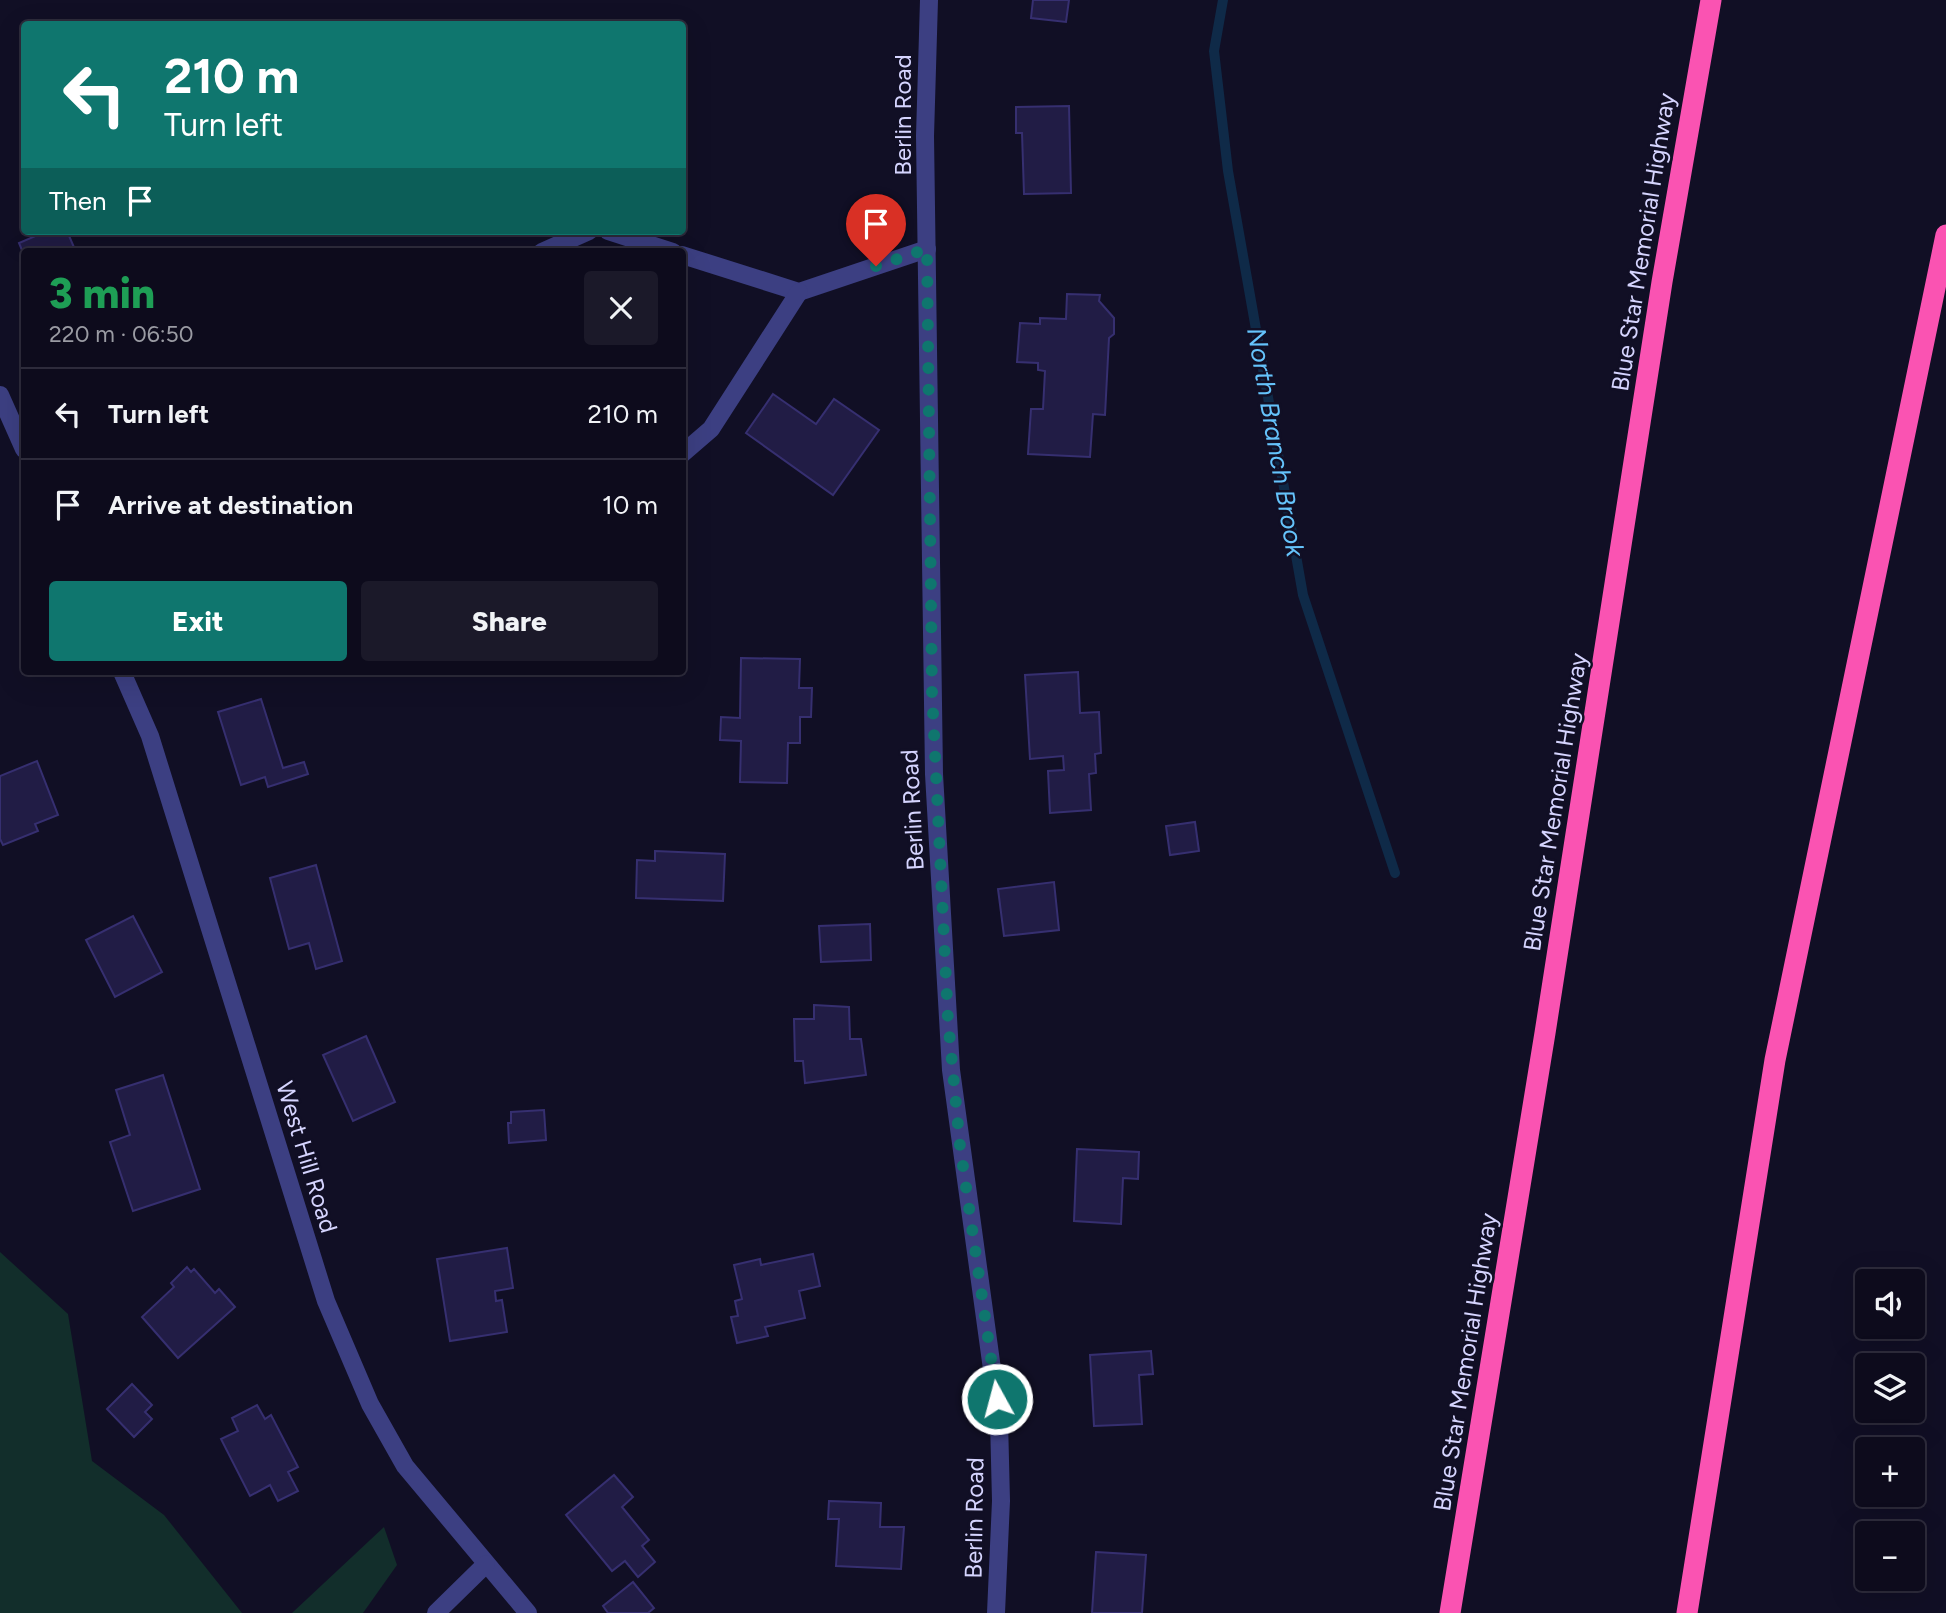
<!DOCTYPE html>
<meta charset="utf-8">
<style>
:root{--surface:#0d0b1c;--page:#1b1929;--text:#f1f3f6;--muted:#9a9ba3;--line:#2d2b3b;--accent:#0f766e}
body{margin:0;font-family:Figtree,sans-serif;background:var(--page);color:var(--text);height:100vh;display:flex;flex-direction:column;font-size:26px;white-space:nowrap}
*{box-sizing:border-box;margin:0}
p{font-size:23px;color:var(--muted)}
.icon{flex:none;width:38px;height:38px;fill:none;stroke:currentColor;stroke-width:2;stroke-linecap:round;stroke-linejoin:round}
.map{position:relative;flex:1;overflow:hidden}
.side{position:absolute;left:21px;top:248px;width:665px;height:427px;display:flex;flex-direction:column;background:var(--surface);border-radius:7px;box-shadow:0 7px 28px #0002,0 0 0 2px var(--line)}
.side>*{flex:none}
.banner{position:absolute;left:21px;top:21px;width:665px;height:214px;border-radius:7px;box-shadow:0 7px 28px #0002,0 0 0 2px var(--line);background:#0f766e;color:#fff;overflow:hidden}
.controls{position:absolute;left:1855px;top:1269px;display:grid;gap:14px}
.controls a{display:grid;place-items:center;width:70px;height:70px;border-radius:7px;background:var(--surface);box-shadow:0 7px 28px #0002,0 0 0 2px var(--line);font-size:35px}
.pin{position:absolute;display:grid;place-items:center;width:60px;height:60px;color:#fff;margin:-72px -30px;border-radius:50% 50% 50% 0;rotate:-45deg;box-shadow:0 0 7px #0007}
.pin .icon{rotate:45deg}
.me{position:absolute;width:77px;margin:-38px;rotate:353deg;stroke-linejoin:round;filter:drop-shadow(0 0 5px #0008)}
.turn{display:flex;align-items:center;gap:24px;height:147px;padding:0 28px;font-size:32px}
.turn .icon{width:91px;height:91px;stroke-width:2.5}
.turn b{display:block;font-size:49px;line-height:60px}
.then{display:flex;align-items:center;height:66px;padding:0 28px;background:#0003;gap:14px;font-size:26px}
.round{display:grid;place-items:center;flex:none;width:74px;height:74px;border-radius:7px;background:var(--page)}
.head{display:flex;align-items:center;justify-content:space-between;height:119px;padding:0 28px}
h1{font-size:42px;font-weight:800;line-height:52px;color:#1e9e55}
.cta{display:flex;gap:14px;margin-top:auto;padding:14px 28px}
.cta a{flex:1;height:80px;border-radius:7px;background:var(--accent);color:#fff;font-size:28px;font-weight:800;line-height:80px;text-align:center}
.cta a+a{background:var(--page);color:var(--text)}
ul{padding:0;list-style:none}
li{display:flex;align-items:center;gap:21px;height:91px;padding:0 28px;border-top:2px solid var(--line)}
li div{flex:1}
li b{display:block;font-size:26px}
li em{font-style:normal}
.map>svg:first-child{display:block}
.green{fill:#122e2b}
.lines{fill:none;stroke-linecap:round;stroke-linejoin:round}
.stream{stroke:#0f2a48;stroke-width:10}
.building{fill:#211c45;stroke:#362f70;stroke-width:2}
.service{stroke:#3c3f82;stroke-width:18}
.minor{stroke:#3c3f82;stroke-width:18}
.tertiary{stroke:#3c3f82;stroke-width:18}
.motorway{stroke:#fa53b2;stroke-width:21}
.route{stroke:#0f766e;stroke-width:12;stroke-dasharray:0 21.6}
.labels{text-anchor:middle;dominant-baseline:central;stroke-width:5;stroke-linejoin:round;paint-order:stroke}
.street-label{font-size:24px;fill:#d5d4fe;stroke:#110f25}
.water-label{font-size:26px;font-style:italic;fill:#65c3fb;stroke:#110f25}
</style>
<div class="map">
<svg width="1946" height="1613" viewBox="0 0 1946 1613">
<rect width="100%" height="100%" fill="#110f25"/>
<!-- green -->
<g class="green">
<path d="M0 1252 68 1314 92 1461 164 1515 242 1613H0Z"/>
<path d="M384 1527 397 1565 363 1613H292Z"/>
</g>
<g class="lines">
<!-- stream -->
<path class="stream" d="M1223 0 1214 51 1228 171 1303 595 1395 873"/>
</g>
<!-- building -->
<g class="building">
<path d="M1033 0H1069L1066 22 1031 18Z"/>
<path d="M1069 106 1071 193 1024 194 1022 133H1016V107Z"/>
<path d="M47 231H67L76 252H24V255L19 243Z"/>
<path d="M1067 294 1100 295 1099 301 1114 318V334L1109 338 1105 415 1093 414 1090 457 1028 454 1031 409H1043L1045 371 1038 370V363L1017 362 1020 323 1040 324V318L1066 319Z"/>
<path d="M773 394 816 424 834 399 879 430 833 495 746 433Z"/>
<path d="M741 658 800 659 799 688H812L811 717H800V743H788L787 783 740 782 741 741 720 740 721 717 740 718Z"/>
<path d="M1078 672 1080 713 1099 712 1101 753 1095 754 1096 773 1089 774 1091 810 1050 813 1048 771 1064 770 1063 756 1030 759 1025 675Z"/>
<path d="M261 699 283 768 304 762 308 774 268 787 265 777 241 785 218 712Z"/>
<path d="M37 761 58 815 35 824 38 831 3 845 0 839V776Z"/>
<path d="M1195 822 1199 851 1170 855 1166 826Z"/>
<path d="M655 851 725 854 723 901 636 898 637 860 655 861Z"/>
<path d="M316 865 342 961 316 969 309 943 289 949 270 878Z"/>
<path d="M1054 882 1059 930 1004 936 998 889Z"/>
<path d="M133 916 162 972 115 997 86 940Z"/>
<path d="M870 924 871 960 821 962 819 926Z"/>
<path d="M814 1005 849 1007 850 1039H861L866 1075 805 1083 803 1061H795L794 1019H814Z"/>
<path d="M366 1036 395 1102 353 1121 323 1055Z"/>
<path d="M163 1075 200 1189 133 1211 110 1142 130 1135 116 1090Z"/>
<path d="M544 1110 546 1140 509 1143 508 1123H511V1112Z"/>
<path d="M1077 1149 1139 1152 1138 1179 1123 1178 1121 1224 1074 1221Z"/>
<path d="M507 1248 513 1288 495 1291 496 1301 502 1300 507 1332 450 1341 437 1259Z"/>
<path d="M813 1254 820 1286 799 1291 805 1318 765 1327 768 1336 737 1343 731 1317 738 1316 735 1301 742 1299 734 1265 760 1259 761 1265Z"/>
<path d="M187 1267 191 1272 194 1269 215 1293 219 1289 235 1307 178 1358 142 1317 174 1287 171 1283Z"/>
<path d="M1151 1351 1153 1374 1139 1375 1142 1424 1094 1426 1090 1355Z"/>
<path d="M132 1384 152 1405 145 1412 152 1419 134 1437 107 1409Z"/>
<path d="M257 1405 265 1419 271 1415 298 1467 288 1472 298 1491 278 1501 270 1485 250 1496 221 1439 238 1431 232 1418Z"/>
<path d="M614 1475 633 1497 622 1507 649 1540 642 1546 655 1562 638 1577 625 1561 612 1571 566 1515Z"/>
<path d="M829 1501 881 1503 880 1527H904L901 1569 836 1566 839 1519H828Z"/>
<path d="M1096 1552 1146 1555 1142 1613H1092Z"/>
<path d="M633 1582 654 1608 648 1613H608L603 1606Z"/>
</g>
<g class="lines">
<!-- service -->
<g class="service">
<path d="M608 231 673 252"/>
<path d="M542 252 589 231"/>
<path d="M682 255 799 292 927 249"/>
<path d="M682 454 711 429 799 292"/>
</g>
<!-- minor -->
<g class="minor">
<path d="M0 395 24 449"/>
<path d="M122 672 150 736 326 1301 370 1404 405 1466 528 1613"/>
<path d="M436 1613 486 1564"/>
</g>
<!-- tertiary -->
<path class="tertiary" d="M929 0 925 136 934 774 951 1070 999 1420 1001 1501 996 1613"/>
<!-- motorway -->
<g class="motorway">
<path d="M1450 1613 1545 1033 1662 282 1711 0"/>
<path d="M1687 1613 1775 1060 1946 235"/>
</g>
</g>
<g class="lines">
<!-- route -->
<path class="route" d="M876 266 927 249 932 692 948 1020 960 1146 997 1399"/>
</g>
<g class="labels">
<!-- street labels -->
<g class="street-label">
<text transform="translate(902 115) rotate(-90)">Berlin Road</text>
<text transform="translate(1643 242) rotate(-81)">Blue Star Memorial Highway</text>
<text transform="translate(1555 802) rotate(-81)">Blue Star Memorial Highway</text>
<text transform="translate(912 810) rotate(-93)">Berlin Road</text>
<text transform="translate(307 1157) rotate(73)">West Hill Road</text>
<text transform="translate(1465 1362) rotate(-81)">Blue Star Memorial Highway</text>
<text transform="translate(974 1518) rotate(-89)">Berlin Road</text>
</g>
<!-- water labels -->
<g class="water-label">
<text transform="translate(1276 442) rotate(80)">North Branch Brook</text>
</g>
</g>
</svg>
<div class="controls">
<a><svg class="icon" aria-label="sound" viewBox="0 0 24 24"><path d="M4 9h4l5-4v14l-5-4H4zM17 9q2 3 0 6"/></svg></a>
<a><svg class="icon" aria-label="layers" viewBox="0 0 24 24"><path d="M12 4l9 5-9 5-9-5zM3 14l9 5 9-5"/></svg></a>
<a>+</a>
<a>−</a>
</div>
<div class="pin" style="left:876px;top:266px;background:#d93025"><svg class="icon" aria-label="arrive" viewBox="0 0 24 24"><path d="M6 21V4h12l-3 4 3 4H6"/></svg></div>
<svg class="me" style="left:997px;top:1399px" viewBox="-20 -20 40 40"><circle r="17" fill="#0f766e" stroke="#fff" stroke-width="3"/><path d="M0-11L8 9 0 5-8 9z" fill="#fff"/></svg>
<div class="banner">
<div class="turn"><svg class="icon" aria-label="left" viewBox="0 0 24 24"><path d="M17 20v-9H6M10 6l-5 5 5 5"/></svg><div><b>210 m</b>Turn left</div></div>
<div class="then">Then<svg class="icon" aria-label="arrive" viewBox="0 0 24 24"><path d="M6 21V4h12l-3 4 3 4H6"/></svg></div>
</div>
<section class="side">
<div class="head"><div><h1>3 min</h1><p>220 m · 06:50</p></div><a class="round"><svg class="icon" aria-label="close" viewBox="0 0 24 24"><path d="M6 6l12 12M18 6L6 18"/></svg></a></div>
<ul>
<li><svg class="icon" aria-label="left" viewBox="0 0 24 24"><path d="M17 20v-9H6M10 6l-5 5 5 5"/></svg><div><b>Turn left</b></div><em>210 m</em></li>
<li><svg class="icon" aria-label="arrive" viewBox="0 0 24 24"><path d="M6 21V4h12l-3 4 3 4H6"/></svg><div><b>Arrive at destination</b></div><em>10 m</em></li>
</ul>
<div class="cta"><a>Exit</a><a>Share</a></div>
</section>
</div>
